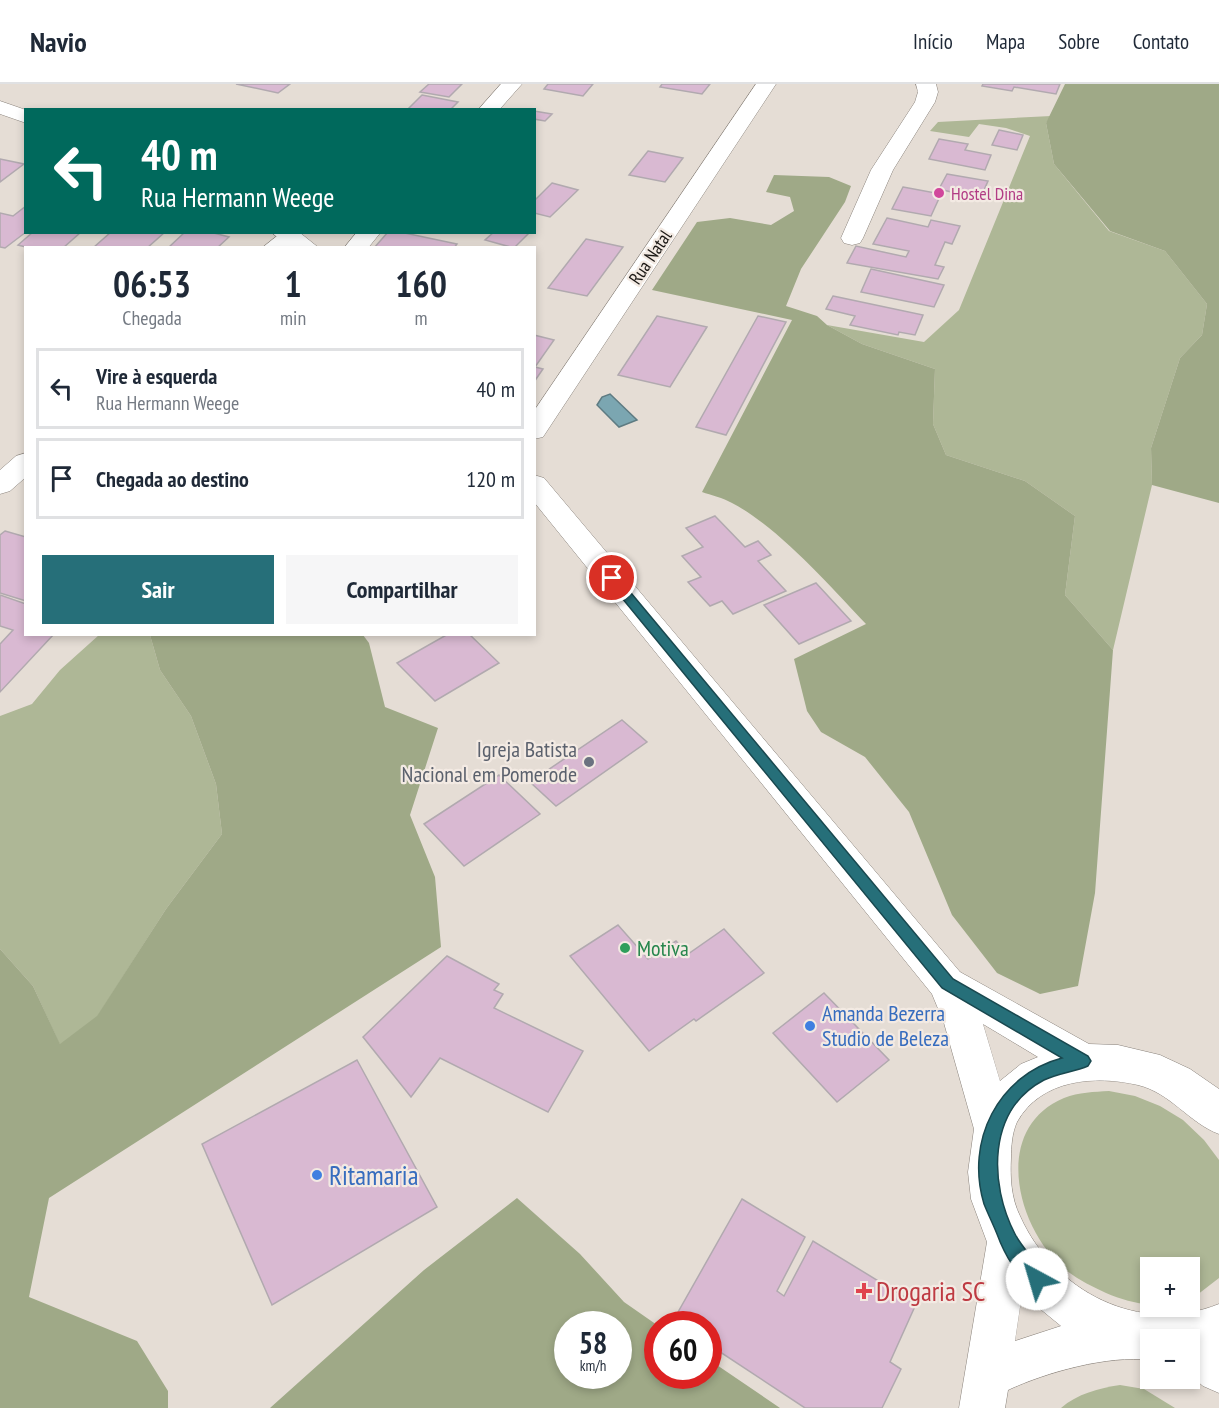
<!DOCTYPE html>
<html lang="pt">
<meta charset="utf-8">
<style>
:root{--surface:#fff;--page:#f6f6f7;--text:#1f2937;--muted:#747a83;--line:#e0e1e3;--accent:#266f79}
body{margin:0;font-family:"PT Sans Narrow",sans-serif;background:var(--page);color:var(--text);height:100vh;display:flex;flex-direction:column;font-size:22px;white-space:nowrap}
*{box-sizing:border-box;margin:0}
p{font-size:20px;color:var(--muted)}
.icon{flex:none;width:33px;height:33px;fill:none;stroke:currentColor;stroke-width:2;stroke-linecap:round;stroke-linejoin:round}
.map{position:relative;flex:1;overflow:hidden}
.details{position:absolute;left:24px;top:162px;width:512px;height:390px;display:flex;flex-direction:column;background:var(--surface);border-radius:0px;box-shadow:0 3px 9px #0003}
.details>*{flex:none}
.banner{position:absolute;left:24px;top:24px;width:512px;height:126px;border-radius:0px;box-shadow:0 3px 9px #0003;background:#00695c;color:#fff;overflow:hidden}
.buttons{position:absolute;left:1140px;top:1173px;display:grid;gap:12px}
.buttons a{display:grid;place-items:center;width:60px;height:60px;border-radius:0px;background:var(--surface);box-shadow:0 3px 9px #0003;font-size:30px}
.speed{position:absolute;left:554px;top:1227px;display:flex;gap:12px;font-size:30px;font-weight:700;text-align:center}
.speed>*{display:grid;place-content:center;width:78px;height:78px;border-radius:50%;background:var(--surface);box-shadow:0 3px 9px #0003;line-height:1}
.speed small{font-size:15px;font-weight:400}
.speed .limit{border:9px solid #d22;background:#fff;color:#111}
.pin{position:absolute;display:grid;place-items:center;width:51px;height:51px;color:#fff;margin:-26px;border:3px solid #fff;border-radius:50%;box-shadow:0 2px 6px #0007}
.me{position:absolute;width:66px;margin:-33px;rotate:321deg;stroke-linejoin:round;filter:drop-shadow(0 0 4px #0008)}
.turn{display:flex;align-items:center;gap:21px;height:126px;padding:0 18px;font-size:27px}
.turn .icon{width:78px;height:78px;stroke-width:2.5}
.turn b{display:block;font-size:42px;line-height:51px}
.eta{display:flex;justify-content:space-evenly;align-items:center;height:102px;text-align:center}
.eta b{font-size:36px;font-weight:600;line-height:42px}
.action{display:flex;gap:12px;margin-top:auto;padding:12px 18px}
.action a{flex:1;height:69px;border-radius:0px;background:var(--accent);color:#fff;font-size:24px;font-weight:600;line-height:69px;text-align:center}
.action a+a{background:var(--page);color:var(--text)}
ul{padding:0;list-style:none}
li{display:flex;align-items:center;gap:18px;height:81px;margin:0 12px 9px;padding:0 6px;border:3px solid var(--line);border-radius:0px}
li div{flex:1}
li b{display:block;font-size:22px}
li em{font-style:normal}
header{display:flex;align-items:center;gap:36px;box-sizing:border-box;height:84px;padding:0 30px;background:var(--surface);border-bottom:2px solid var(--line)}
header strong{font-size:28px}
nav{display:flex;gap:33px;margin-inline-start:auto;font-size:21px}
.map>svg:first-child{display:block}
.green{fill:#aeb796}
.forest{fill:#9fa987;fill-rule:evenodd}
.water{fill:#7ba6b1;stroke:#5e7b82;stroke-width:1.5}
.building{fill:#d9b9d2;stroke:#b1a9af;stroke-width:1.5}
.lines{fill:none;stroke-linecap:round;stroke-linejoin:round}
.minor-casing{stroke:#89827b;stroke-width:1}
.major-casing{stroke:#89827b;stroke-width:1}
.minor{fill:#fff;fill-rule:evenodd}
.major{fill:#fff;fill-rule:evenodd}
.route{fill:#266f79;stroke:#19484f;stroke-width:1.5}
.hotel-dot{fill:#d1479c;stroke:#f3eae3;stroke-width:2}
.worship-dot{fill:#6b7280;stroke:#f3eae3;stroke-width:2}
.leisure-dot{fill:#2e9e5b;stroke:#f3eae3;stroke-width:2}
.shop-dot{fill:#3f7fe0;stroke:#f3eae3;stroke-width:2}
.health-dot{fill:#e0444e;stroke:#f3eae3;stroke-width:2}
.labels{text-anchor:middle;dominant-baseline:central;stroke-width:4.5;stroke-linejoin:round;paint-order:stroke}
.far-hotel-label{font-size:18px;fill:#b23c85;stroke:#f3eae3;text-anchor:start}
.far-street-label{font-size:18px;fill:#1a1714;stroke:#f3eae3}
.worship-label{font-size:22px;fill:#5b616d;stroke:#f3eae3;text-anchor:end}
.leisure-label{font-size:22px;fill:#27864d;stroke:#f3eae3;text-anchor:start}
.shop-label{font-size:22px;fill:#366cbe;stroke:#f3eae3;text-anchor:start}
.near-shop-label{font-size:27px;fill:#366cbe;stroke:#f3eae3;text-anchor:start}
.near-health-label{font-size:27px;fill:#be3a42;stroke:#f3eae3;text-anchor:start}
</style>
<header>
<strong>Navio</strong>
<nav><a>Início</a><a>Mapa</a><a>Sobre</a><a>Contato</a></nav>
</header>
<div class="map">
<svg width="1219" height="1324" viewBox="0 0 1219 1324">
<rect width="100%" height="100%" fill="#e5ddd5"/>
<!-- green -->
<g class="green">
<path d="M1051 32 1046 39 1054 80 1109 147 1165 167 1207 220 1202 251 1180 274 1151 364 1152 401 1113 566 1065 511 1075 432 1025 397 946 371 933 340 935 285 862 260 827 241 924 258 959 226 1030 52 1006 44 979 40 969 53 930 47 938 38Z"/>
<path d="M99 551H150L160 586 191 632 216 700 222 750 166 825 97 933 60 961 33 902 0 865V632L32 620 60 586Z"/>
<path d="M1109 1007 1135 1012 1160 1022 1183 1036 1204 1056 1219 1076V1194L1197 1211 1190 1213V1184H1150V1220C1136 1220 1120 1215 1106 1209 1093 1203 1079 1196 1067 1187 1017 1147 990 1045 1064 1014 1079 1008 1094 1008 1109 1007Z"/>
<path d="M1120 1301 1144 1305 1175 1324H1061C1077 1310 1099 1304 1120 1301Z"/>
</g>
<!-- forest -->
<g class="forest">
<path d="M1065 0H1219V419L1152 401 1151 364 1180 274 1202 251 1207 220 1165 167 1110 147 1054 80 1046 39Z"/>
<path d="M774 91 829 93 851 102 845 118 801 185 786 222 817 232 827 241 862 260 935 285 933 340 946 371 1025 397 1075 432 1065 511 1113 566 1095 809 1078 902 1040 910 997 889 952 831 909 728 865 673 821 648 807 627 794 575 866 540C830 502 778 443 732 419 723 414 711 411 702 408L792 236 652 206 697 138 730 134 771 141 794 127 790 113 766 108Z"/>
<path d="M150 551H363L369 559 385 623 438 644 410 731 435 793 441 863 49 1114 29 1213 137 1257 168 1307V1324H0V865L33 902 60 960 97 932 166 825 222 750 216 700 191 632 160 586Z"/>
<path d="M517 1114 580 1170 624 1218 657 1241V1292H708V1275L780 1324H270L424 1186ZM618 1240V1292H567V1240Z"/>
</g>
<!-- water -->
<path class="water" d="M610 310 637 336 619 343 597 321 602 313Z"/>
<!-- building -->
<g class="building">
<path d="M236 0H290L278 9Z"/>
<path d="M429 0H462L449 13 420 8Z"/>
<path d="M548 0H593L583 12 544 5Z"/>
<path d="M662 0H710L702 10 660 3Z"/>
<path d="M983 0H1060L1056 10 1014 3 1012 7 982 2Z"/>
<path d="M422 11 458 18 450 26H407Z"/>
<path d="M534 27 552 30 545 37 534 35Z"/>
<path d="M999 46 1023 51 1017 66 992 61Z"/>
<path d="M939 55 968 60 965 66 991 71 985 86 929 75Z"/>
<path d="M648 67 683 74 665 98 629 91Z"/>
<path d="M0 75 24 80 0 98Z"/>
<path d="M947 90 988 97 980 115 939 105Z"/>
<path d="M552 99 578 106 550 133 534 129V117Z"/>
<path d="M903 103 941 110 931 132 892 125Z"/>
<path d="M26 122V148L5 164 0 163V129L13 132Z"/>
<path d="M887 134 928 143 931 136 960 142 952 160 945 158 935 181 944 183 938 195 847 179 856 162 906 173 909 167 873 160Z"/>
<path d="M33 148H81L63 164H30L18 161Z"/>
<path d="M111 148H165L147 164H93Z"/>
<path d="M185 148H210L229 153 217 164H168Z"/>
<path d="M388 148H400L457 160 454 164H374Z"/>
<path d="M494 148H530L514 164 485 156Z"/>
<path d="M586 155 623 163 587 212 548 204Z"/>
<path d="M871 185 944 201 934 223 861 208Z"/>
<path d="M833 212 923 231 915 251 899 248 898 251 850 241 855 232 826 225Z"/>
<path d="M657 232 707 243 670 303 618 291Z"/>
<path d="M758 232 786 238 726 351 696 343Z"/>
<path d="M534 251 554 256 535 283 543 285 534 298Z"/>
<path d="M715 432 745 463 758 457 771 471 758 477 786 507 733 530 722 517 710 522 688 498 701 493 682 472 703 463 686 444Z"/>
<path d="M5 447 26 453V517L0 509V451Z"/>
<path d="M816 499 851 537 799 560 764 521Z"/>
<path d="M0 511 26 520V550H54L0 608V560L13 546 0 542Z"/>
<path d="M448 550H469L499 579 435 617 397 579Z"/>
<path d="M622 636 647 658 556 722 530 698Z"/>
<path d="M499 691 540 730 464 782 424 740Z"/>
<path d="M618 841 648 875 676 857 688 870 724 845 764 889 696 937 694 935 649 967 570 872Z"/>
<path d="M447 872 499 900 494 906 503 910 494 924 583 967 548 1028 440 974 411 1013 363 953Z"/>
<path d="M824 909 889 976 837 1018 773 949Z"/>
<path d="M357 976 437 1123 272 1221 202 1060Z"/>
<path d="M742 1115 805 1153 777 1207 784 1212 813 1157 916 1220 890 1278 901 1285 882 1324H805L708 1260V1240H678L673 1237Z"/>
</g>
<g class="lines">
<defs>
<g id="minor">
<path d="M501 0H522L499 26H478Z"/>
<path d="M756 0H776L543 353 534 355V327Z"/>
<path d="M916 0H936L938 8 935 18 893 86 863 154 860 159 852 161 844 159 841 154 871 86 915 18 918 8Z"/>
<path d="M282 148H298L301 153 289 164H262Z"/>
<path d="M357 148H381L368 164H344Z"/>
<path d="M26 369V393L10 407 0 410V386L16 372Z"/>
</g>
<g id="major">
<path d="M0 17 26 26V39L0 30Z"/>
<path d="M271 148H299L319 164H291Z"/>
<path d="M534 391 544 394 960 888 1089 960 1118 961 1160 971 1190 985 1219 1005V1050C1189 1039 1171 1009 1138 1001 1095 991 1041 995 1017 1038 1012 1049 1011 1063 1011 1074 1010 1093 1011 1114 1020 1132 1054 1208 1140 1252 1219 1220V1309L1203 1302 1190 1291V1256H1150V1276C1108 1271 1047 1288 1008 1306L1005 1324H959L987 1158 971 1115 968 1088 974 1045 944 939 932 910 534 418ZM983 940 1038 973 1021 980 1000 997ZM1022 1210 1061 1242 1015 1257Z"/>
</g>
</defs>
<!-- minor casing -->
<use href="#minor" class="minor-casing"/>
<!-- major casing -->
<use href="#major" class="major-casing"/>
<!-- minor -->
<use href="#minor" class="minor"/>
<!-- major -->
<use href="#major" class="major"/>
</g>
<!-- route -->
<path class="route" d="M612 490 616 491 953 895 1088 972 1091 977 1088 982C1074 988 1058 989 1044 996 987 1026 989 1100 1015 1150 1023 1166 1040 1180 1046 1195L1044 1202 1037 1204C1018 1196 1004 1169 997 1150 993 1140 988 1130 984 1120 965 1057 998 991 1062 974L942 904 608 497V491Z"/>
<!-- markers -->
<circle class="hotel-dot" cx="939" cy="109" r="6"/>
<circle class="worship-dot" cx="589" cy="678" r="6"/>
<circle class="leisure-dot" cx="625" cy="864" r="6"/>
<g class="shop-dot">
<circle cx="810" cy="942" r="6"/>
<circle cx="317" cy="1091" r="6"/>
</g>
<path class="health-dot" d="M861 1198h6v6h6v6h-6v6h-6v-6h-6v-6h6z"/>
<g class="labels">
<!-- far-hotel labels -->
<g class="far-hotel-label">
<text x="951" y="109">Hostel Dina</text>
</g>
<!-- far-street labels -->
<g class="far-street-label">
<text transform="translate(650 173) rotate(-56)">Rua Natal</text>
</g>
<!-- worship labels -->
<g class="worship-label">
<text x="577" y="665">Igreja Batista<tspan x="577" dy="25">Nacional em Pomerode</tspan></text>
</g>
<!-- leisure labels -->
<g class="leisure-label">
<text x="637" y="864">Motiva</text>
</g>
<!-- shop labels -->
<g class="shop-label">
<text x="822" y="929">Amanda Bezerra<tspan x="822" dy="25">Studio de Beleza</tspan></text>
</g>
<!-- near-shop labels -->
<g class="near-shop-label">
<text x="329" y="1091">Ritamaria</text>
</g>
<!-- near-health labels -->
<g class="near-health-label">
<text x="876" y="1207">Drogaria SC</text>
</g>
</g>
</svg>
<div class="buttons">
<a>+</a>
<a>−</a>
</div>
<div class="speed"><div>58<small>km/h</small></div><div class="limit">60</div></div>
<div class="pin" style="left:612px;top:494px;background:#d93025"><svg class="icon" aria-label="arrive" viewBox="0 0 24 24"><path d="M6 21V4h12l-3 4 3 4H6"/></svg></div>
<svg class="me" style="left:1037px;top:1195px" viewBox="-20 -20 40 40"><circle r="19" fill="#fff"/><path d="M0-13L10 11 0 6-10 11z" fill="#266f79"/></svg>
<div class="banner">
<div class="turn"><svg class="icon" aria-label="left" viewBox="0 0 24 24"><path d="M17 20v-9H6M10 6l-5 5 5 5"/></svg><div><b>40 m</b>Rua Hermann Weege</div></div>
</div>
<section class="details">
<div class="eta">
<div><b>06:53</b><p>Chegada</p></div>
<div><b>1</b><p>min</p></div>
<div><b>160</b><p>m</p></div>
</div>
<ul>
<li><svg class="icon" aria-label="left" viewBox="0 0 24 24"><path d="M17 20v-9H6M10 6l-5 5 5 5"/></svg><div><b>Vire à esquerda</b><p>Rua Hermann Weege</p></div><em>40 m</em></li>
<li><svg class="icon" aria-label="arrive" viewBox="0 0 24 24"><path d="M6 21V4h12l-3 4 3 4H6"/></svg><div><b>Chegada ao destino</b></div><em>120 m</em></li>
</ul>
<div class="action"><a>Sair</a><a>Compartilhar</a></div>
</section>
</div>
